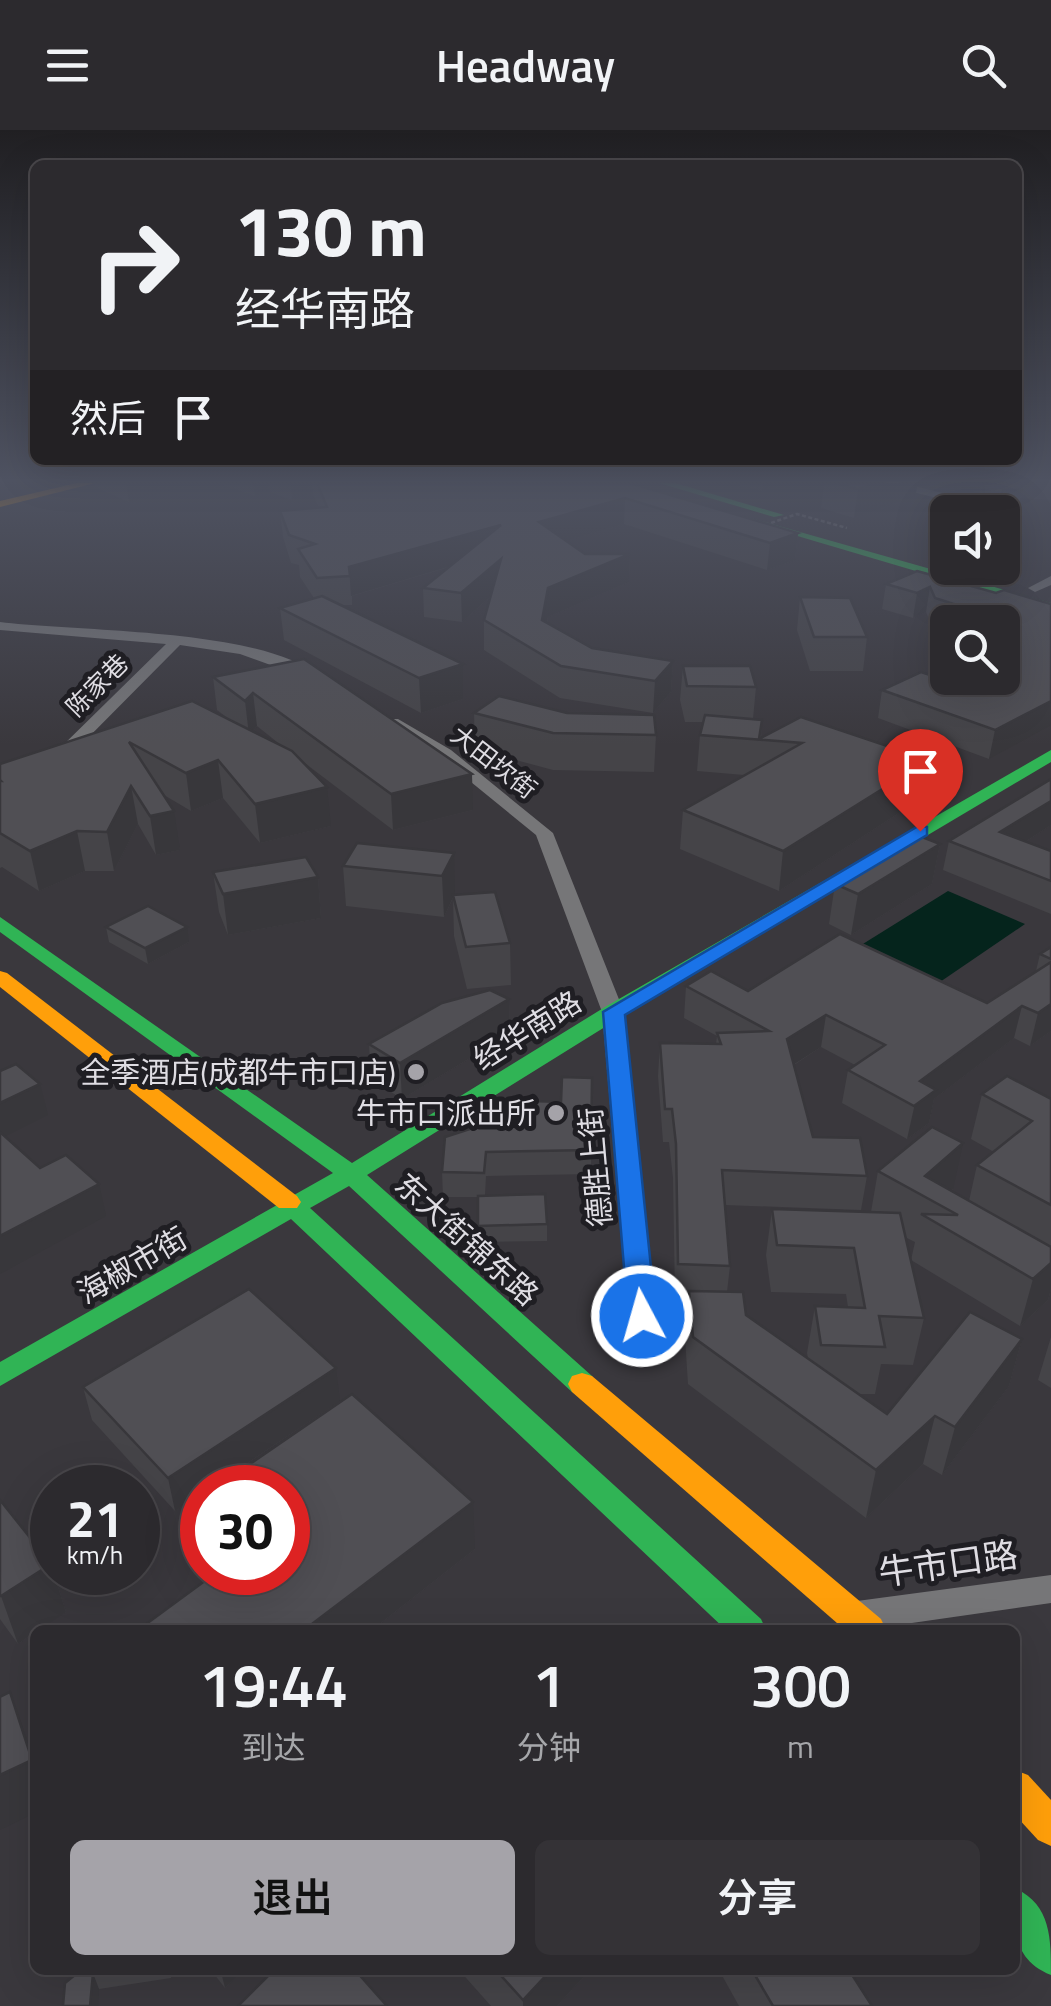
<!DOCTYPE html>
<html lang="zh">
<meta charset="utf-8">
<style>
:root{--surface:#2c2a2e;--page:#343236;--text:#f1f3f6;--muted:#a6a7aa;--line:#48464a;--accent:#a5a3a9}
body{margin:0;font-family:"Titillium Web","Noto Sans SC",sans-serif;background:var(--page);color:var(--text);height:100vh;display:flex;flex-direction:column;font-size:38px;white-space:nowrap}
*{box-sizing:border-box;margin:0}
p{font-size:32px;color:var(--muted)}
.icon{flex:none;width:55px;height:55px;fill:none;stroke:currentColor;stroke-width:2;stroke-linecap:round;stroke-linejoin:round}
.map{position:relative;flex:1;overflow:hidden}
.details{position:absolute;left:30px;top:1495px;width:990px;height:350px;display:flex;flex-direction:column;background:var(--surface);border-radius:15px;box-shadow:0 10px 40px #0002,0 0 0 2px var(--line)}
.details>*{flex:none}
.top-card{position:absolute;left:30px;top:30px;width:992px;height:305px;border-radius:15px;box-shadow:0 10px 40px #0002,0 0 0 2px var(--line);background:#2c2a2e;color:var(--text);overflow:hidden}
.controls{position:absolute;left:930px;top:365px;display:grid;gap:20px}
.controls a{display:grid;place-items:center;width:90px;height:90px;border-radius:15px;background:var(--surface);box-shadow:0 10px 40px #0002,0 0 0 2px var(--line);font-size:50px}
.speed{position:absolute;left:30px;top:1335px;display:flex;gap:20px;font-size:50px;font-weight:700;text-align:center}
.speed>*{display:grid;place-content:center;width:130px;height:130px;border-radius:50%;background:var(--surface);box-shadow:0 10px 40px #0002,0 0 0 2px var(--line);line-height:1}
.speed small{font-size:25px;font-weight:400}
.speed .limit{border:15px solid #d22;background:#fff;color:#111}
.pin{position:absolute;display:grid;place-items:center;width:85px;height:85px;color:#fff;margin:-102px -42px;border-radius:50% 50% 50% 0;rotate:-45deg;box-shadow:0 0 10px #0007}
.pin .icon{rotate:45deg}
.me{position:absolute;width:110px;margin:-55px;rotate:354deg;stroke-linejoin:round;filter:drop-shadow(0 0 8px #0008)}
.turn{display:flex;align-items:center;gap:35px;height:210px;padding:0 40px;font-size:45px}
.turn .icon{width:130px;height:130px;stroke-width:2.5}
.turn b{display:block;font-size:70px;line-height:85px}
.then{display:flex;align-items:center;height:95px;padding:0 40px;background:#0003;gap:20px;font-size:38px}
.eta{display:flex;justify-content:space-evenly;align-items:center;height:170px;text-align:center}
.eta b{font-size:60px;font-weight:600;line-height:70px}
.action{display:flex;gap:20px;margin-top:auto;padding:20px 40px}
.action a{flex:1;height:115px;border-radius:15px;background:var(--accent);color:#111;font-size:40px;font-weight:600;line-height:115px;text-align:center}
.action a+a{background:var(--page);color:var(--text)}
header{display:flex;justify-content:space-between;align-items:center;height:130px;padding:0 40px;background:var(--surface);font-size:45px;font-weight:600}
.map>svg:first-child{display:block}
.water{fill:#05241c}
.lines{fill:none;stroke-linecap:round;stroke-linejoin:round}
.lane{stroke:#767678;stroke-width:6}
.street{fill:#767678;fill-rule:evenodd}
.fast{fill:#30b455;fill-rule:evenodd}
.slow{fill:#ff9f0a;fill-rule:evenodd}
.path-bridge{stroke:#727174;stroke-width:2.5;stroke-dasharray:4 2.5;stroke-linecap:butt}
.wall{fill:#454448;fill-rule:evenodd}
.shaded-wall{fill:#38373b}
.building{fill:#504f54;stroke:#38373b;stroke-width:2.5}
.route{fill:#1a73e8;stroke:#114b97;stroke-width:2.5}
.poi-dot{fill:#a5a3a9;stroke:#1f1e23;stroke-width:4}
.labels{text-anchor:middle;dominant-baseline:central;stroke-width:10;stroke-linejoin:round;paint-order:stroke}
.far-street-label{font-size:25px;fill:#dfdde3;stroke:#1f1e23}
.street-label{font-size:30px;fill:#dfdde3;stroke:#1f1e23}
.poi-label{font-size:30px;fill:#dfdde3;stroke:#1f1e23;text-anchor:end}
.near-street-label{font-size:35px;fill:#dfdde3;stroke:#1f1e23}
</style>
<header><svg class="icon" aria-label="menu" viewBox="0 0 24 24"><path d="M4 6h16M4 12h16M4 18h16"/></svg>Headway<svg class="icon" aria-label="search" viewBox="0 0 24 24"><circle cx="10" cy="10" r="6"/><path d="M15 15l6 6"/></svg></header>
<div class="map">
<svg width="1051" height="1876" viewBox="0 0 1051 1876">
<rect width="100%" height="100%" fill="#3a383d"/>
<!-- water -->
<path class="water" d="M948 761 1025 794 937 854 858 817Z"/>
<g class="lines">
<!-- lane -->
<g class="lane">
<path d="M889 353 958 370 970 382"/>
<path d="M1002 394 1018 395"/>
</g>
<!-- street -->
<g class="street">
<path d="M1051 446V455L1035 462 1028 458Z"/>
<path d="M0 492C79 502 261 498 319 546L312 550 240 524 180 515 66 630H54V624L166 514 0 500Z"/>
<path d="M386 589H398L451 620 553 703 624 882 656 1186 652 1193 642 1196 632 1193 628 1186 602 882 536 705 439 626 386 595Z"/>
<path d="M1051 1445V1473L863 1500 845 1496 840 1486 845 1476 857 1471Z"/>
</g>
<!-- fast -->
<g class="fast">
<path d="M659 353H675L784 385 774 387Z"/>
<path d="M747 387 1051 473V481L747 391Z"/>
<path d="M1051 620V632L621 887 367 1045 592 1246 596 1254 592 1262 582 1265 572 1262 349 1056 310 1078 761 1489 766 1500H726L291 1089 0 1256V1232L277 1075 279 1066 294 1065 333 1043 0 802V787L352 1033 605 877Z"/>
<path d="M1015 1758C1051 1775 1051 1808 1051 1845 1010 1828 1015 1796 1015 1758Z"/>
</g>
<!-- slow -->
<g class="slow">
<path d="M77 353H95L0 377V371Z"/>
<path d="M0 841 7 843 297 1066 301 1072 297 1078H279L0 857Z"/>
<path d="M582 1243 592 1246 881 1489 886 1500H845L572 1262 568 1254 572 1246Z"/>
<path d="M1015 1640 1028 1645 1051 1670V1716L1038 1710 1015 1685Z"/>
</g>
<!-- path-bridge -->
<path class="path-bridge" d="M765 395 797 384 847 398"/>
</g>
<!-- wall -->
<g class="wall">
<path d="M94 353H201L129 372 95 357Z"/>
<path d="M218 353H630L798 403 795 430 767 440 624 394 566 411 585 424H630L629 452 548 487 547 493 592 518 673 531 671 562 653 583 560 568 484 520V490L490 467 462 492 424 487 423 458 449 437 352 466V475H341L463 569 421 583 284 510 280 478 314 468 300 447 299 435 291 433 283 407 280 381 319 378 313 364 292 370 270 362 255 366Z"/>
<path d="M732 353H790L762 361Z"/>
<path d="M824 353H956L940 358 918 353 915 367 854 388 821 378Z"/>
<path d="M958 353H1051V370L1020 368 1016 388H1006L1003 401 1002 382H979L980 358Z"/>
<path d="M886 454 996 463 1051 474 989 629 878 588 882 560 957 554 954 548H1002L948 492V532L934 501 935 495 931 494 926 482 913 488 882 479Z"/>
<path d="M800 467 867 507 863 541H810L797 500Z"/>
<path d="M304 529 473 680 393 700 302 631 331 696 260 713 223 668 191 681 164 665 180 720 156 725 138 694 114 741H85L39 761 2 737 0 738V634L229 589 217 580 213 547ZM257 596 282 616 253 601Z"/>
<path d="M683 536 756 557 753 589 762 590 761 608 929 630 922 668 779 761 680 719 683 680 744 645 697 641 700 605 703 592H685L680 570Z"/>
<path d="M474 583 656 605 654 642 553 640 475 619Z"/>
<path d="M1051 649V695L1025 712 1051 721V784L943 740 949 711Z"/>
<path d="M940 714 932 754 851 805 829 794 835 754Z"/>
<path d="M454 723V765L510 813 511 855 467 859 454 806 453 768 444 787 346 776 343 736Z"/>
<path d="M213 742 318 747 321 788 228 805 219 782Z"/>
<path d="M106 797 189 812 148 834 109 812Z"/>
<path d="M1051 816V901L1030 916 1014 908 934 969 929 993 907 1009 842 973 848 940 855 935 821 917 794 935 813 1007 867 1046 861 1080 725 1075 730 1136 727 1162 746 1185 808 1228 807 1223 815 1176 848 1177 846 1164 771 1162 766 1125 772 1079 871 1082 878 1041 953 1059 951 1061 969 1071 977 1035 994 1022 971 1009 982 964 1051 969V1159L1048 1170 1020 1196 911 1130 915 1112 905 1107 924 1188 913 1235 881 1234 875 1264H859L887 1284 1022 1209 1009 1256 942 1345 923 1334 866 1388 688 1254 685 1208 688 1169H675L673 1048 669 1012H663L658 946 660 913 716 914 717 906 684 888 686 856 748 861 987 873 1036 841 1040 824Z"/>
<path d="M509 869 510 904 402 969 371 949 369 914Z"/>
<path d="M592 948 591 1044 486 1046 485 1065 547 1094V1111L479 1112 478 1067H443L442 1042 495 997 561 972Z"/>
<path d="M1051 1207V1258L1038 1250Z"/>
<path d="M83 1257 340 1271 210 1358H202V1363L175 1381 92 1290Z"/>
<path d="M250 1334 475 1419 372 1500H138L288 1442V1358H254Z"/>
<path d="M0 1370 51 1434 66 1482 35 1500V1502L18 1514 0 1489Z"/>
<path d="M81 1840H172L171 1848 99 1859Z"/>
<path d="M211 1840H244L225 1858Z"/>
<path d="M459 1840H590L557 1876H491Z"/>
<path d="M719 1840H849L872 1876H739Z"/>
</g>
<!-- shaded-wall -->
<g class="shaded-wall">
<path d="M0 353H56L0 365Z"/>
<path d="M126 353H201L129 372Z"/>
<path d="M253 353H269L270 362 255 366Z"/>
<path d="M291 353H312L313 364 292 370Z"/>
<path d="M763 353H790L762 361Z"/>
<path d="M877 353H918L915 367 854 388 858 359Z"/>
<path d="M940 353H956L940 358Z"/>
<path d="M1003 360 1001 375 1009 372 1002 401V382H983Z"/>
<path d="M625 368 624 394 539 419V392Z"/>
<path d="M501 395V421L351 466 349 437Z"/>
<path d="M798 403 795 430 767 440 770 413Z"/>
<path d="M630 424 629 452 548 487 541 520 542 490 548 458Z"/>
<path d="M501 429V457L462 492 461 463Z"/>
<path d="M930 457 926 482 913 488 917 463Z"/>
<path d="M673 531 671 562 653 583 655 551Z"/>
<path d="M463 534V569L421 583 419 548Z"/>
<path d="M253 563 257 596 249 605 245 571Z"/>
<path d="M1051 571V595L989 629 995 600Z"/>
<path d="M218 630 223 668 191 681 186 643Z"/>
<path d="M929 630 922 668 779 761 783 721Z"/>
<path d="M472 644 473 680 393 700 391 664Z"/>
<path d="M131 656 138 694 114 741 107 702Z"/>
<path d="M327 657 331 696 260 713 255 674Z"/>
<path d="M1051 671V695L997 730 1000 702Z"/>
<path d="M174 681 180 720 156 725 150 686Z"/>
<path d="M77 701 85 741 39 761 30 721Z"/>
<path d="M940 714 932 754 851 805 858 764Z"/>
<path d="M454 723 455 763 444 787 442 746Z"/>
<path d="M318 747 321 788 228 805 223 764Z"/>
<path d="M187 797 189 812 148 834 145 818Z"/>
<path d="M509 869 510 904 402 969 400 933Z"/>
<path d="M1051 874V901L1030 916 1038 883Z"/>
<path d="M1022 876 1014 908 934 969 929 993 907 1009 920 951Z"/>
<path d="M826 885 821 917 782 942 787 909Z"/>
<path d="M40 954 48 985 0 1009V973Z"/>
<path d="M963 1013 953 1059 937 1073 925 1046Z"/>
<path d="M99 1054 106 1086 0 1144V1106Z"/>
<path d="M1051 1133V1159L1048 1170 1020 1196 1033 1149Z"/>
<path d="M1022 1209 1009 1256 942 1345 955 1297Z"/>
<path d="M336 1238 340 1271 210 1358H202V1363L175 1381 168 1348Z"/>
<path d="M935 1286 923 1334 866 1388 876 1340Z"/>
<path d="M473 1372 475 1419 372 1500H304Z"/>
<path d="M51 1434 66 1482 39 1500H35V1502L18 1514 1 1466Z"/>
<path d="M10 1562 35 1632V1683L0 1700V1645Z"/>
<path d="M223 1840H244L225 1858 221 1842Z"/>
<path d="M551 1840H590L557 1876H523V1870Z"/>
<path d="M93 1843 99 1859 98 1876H90Z"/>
</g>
<!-- building -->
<g class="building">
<path d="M317 353H630L798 403 770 413 625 368 539 392 585 424H630L548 458 542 490 592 518 673 531 655 551 561 536 484 490 501 429 461 463 423 458 501 395 349 437 350 446 317 448 298 419 315 414 289 405 280 381 327 377Z"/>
<path d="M834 353H877L858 359Z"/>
<path d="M984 353H1021L1022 360H1003L1001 367 1009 372 983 382Z"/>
<path d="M917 441 996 463 1004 460 1051 474V571L995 600 882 560 921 542 978 561 972 548H1002V492H948V496L938 476H960L935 468 930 457 917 463 886 454Z"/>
<path d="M322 466 463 534 419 548 280 478Z"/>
<path d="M800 467 850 468 867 507H814Z"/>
<path d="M304 529 472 644 391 664 253 563 245 571 213 547Z"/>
<path d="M683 536H750L756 557 687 556Z"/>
<path d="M499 566 567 583 654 585 656 605 553 603 474 583Z"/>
<path d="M192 571 292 621 327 657 255 674 218 630 186 643 129 612 174 681 150 686 131 656 107 702 77 701 30 721 0 703V651H1L0 650V634Z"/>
<path d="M705 585 762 590 759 609 801 587 929 630 783 721 683 680 802 613 700 605Z"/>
<path d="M1051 649V671L1000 702 1051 721V751L949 711Z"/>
<path d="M917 705 940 714 858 764 835 754Z"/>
<path d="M357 713 454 723 442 746 343 736Z"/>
<path d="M306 727 318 747 223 764 213 742Z"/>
<path d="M495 762 510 813 466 817 453 765Z"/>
<path d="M148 776 187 797 145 818 106 797Z"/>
<path d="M840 804 987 873 1051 832V874L1038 883 1022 876 920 951 936 960 914 976 848 940 885 915 826 885 787 909 813 1007 860 1008 867 1046 722 1040 730 1136 678 1134 676 1014 672 979H665L660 913 721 914 717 903 769 901 686 856 711 841 748 861Z"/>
<path d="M1051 817V829L1040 824Z"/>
<path d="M490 860 509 869 400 933 369 914 442 873Z"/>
<path d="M16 934 40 954 0 973V941Z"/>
<path d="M1007 946 1051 969V1075L977 1035 1032 991 982 964Z"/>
<path d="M562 947 592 948 591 1020 486 1022 484 1043 442 1042 445 1007 476 997H495L497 970 561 972Z"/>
<path d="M932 997 963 1013 925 1046 1051 1117V1133L1033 1149 921 1084 958 1085 878 1041Z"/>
<path d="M0 1002 40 1038 66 1025 99 1054 0 1106Z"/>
<path d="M545 1064 547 1094 478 1096V1066Z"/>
<path d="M772 1079 900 1083 924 1188 879 1186 885 1217 821 1215 815 1176 865 1178 854 1118 777 1115Z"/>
<path d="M249 1159 336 1238 168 1348 83 1257Z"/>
<path d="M689 1161 743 1162 746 1185 887 1284 970 1182 1022 1209 955 1297 935 1286 876 1340 693 1207Z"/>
<path d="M352 1264 473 1372 304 1500H138L217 1442H288V1392L300 1383 288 1371V1358H274L250 1334Z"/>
<path d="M0 1370 51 1434 1 1466 0 1465Z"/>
<path d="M10 1562 32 1630 0 1645V1567Z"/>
<path d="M81 1840H115L93 1843 90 1876H63L65 1853Z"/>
<path d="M274 1840H355L387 1876H238Z"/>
<path d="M496 1840H551L523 1870Z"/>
<path d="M752 1840H849L872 1876H773Z"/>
</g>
<!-- sky -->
<linearGradient id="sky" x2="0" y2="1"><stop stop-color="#201f22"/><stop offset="0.57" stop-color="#4f5362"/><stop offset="1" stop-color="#4f5362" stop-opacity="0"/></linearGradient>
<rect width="1051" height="615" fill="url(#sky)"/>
<!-- route -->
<path class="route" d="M920 695 927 697V705L625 885 656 1186 652 1194H632L628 1186 603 882Z"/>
<!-- markers -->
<g class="poi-dot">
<circle cx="416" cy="942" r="10"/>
<circle cx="556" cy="983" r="10"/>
</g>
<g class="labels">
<!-- far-street labels -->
<g class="far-street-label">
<text transform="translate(97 555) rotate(-45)">陈家巷</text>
<text transform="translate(494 632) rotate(38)">大田坎街</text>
</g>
<!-- street labels -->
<g class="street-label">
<text transform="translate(527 900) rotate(-32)">经华南路</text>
<text transform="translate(595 1037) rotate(-95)">德胜上街</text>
<text transform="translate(467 1109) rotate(42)">东大街锦东路</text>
<text transform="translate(132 1135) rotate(-30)">海椒市街</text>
</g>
<!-- poi labels -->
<g class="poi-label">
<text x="396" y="942">全季酒店(成都牛市口店)</text>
<text x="536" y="983">牛市口派出所</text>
</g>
<!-- near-street labels -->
<g class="near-street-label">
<text transform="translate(948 1433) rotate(-8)">牛市口路</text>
</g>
</g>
</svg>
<div class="controls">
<a><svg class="icon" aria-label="sound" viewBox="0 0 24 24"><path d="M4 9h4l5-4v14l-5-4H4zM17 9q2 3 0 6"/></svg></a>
<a><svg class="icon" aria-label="search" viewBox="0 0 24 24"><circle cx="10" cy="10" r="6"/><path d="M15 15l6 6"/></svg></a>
</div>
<div class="speed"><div>21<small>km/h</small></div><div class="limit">30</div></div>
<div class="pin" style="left:920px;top:701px;background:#d93025"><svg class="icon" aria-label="arrive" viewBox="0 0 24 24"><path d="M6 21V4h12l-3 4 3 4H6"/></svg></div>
<svg class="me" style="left:642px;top:1186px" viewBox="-20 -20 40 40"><circle r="17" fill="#1a73e8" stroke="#fff" stroke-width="3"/><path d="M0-11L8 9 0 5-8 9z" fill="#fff"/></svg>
<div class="top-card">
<div class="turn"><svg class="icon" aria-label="right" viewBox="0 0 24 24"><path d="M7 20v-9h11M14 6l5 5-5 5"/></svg><div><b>130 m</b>经华南路</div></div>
<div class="then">然后<svg class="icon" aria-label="arrive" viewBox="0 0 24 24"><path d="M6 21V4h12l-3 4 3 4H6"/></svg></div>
</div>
<section class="details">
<div class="eta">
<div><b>19:44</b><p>到达</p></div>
<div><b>1</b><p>分钟</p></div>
<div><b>300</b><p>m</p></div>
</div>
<div class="action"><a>退出</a><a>分享</a></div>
</section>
</div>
